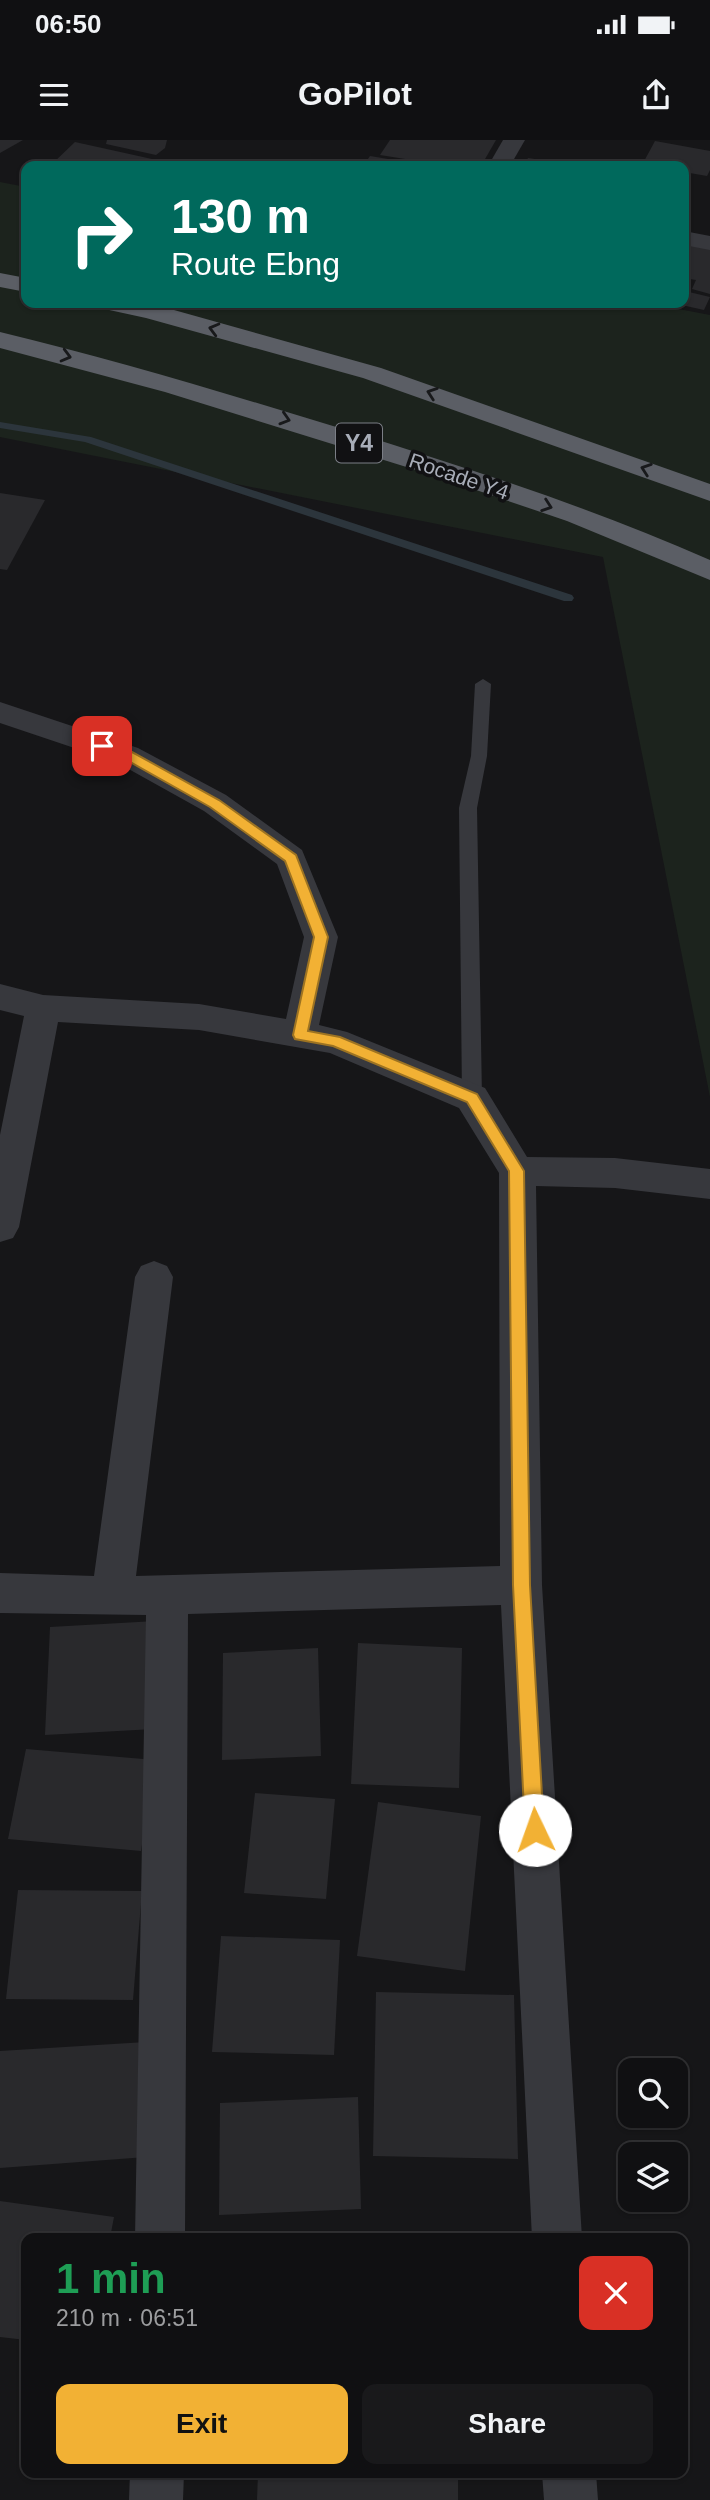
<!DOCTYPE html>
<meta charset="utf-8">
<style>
:root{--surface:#101012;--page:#19191b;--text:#f1f3f6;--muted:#9c9d9f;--line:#303032;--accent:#f2b134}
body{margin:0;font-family:Arial,sans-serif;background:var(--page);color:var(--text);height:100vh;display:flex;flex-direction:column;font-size:26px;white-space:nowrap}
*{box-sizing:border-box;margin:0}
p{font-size:23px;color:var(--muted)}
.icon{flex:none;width:38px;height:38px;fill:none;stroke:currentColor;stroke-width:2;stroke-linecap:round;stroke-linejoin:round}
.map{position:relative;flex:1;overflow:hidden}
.details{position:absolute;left:21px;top:2093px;width:667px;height:245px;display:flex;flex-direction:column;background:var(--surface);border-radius:14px;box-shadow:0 2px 5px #0004,0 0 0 2px var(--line)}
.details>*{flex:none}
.banner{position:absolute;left:21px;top:21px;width:668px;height:147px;border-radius:14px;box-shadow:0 2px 5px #0004,0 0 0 2px var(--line);background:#00695c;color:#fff;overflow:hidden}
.buttons{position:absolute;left:618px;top:1918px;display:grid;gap:14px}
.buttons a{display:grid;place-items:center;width:70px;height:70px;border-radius:14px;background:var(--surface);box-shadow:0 2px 5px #0004,0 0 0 2px var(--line);font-size:35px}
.pin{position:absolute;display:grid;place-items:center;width:60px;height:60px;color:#fff;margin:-30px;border-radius:14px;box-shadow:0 4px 10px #0006}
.me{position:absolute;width:77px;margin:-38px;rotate:357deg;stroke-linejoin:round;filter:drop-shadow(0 0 5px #0008)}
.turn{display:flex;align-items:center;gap:24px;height:147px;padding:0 35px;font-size:32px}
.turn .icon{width:91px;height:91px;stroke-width:2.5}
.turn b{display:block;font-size:49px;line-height:60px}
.round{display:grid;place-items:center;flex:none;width:74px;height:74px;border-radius:14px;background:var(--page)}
.head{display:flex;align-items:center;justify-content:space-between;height:119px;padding:0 35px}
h1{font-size:42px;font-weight:800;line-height:52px;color:#1e9e55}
.action{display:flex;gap:14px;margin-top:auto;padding:14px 35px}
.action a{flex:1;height:80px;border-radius:14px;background:var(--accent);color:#111;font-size:28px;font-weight:800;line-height:80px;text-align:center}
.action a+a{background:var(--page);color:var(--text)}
.status{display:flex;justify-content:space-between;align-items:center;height:49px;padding:0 35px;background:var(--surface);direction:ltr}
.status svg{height:19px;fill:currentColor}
header{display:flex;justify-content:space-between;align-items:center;height:91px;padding:0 35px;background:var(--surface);font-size:32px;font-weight:800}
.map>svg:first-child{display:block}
.green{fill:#1c231d}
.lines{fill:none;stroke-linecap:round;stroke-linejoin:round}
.stream{fill:#2c353c;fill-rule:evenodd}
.building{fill:#29292c}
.service{fill:#37383d;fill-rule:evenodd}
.minor{fill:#37383d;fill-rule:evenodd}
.trunk{fill:#5b5e65;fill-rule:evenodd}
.oneway{stroke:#18191b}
.route{fill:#f2b134;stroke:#9d7322;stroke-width:2}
.labels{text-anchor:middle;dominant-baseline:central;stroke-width:7;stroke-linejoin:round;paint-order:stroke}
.far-street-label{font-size:21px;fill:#a8adb8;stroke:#111113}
.shield{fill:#111113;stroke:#7b7e86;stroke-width:2}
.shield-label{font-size:23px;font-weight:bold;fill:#a8adb8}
</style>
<div class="status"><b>06:50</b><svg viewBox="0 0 49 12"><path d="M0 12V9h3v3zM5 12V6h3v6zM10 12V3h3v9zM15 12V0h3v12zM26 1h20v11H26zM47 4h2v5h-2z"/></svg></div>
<header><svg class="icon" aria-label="menu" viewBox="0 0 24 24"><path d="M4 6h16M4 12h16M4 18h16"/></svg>GoPilot<svg class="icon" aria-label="share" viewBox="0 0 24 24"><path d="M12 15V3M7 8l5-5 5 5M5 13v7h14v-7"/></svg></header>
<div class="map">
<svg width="710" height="2360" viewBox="0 0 710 2360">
<rect width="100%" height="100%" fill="#161618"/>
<!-- green -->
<path class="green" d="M0 42 26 47V163H647L710 175V957L603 417 0 297Z"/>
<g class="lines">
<!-- stream -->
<path class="stream" d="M0 282 91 297 572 455 574 458 572 461H564L85 302 0 288Z"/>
</g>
<!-- building -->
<g class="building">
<path d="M0 0H23L0 13Z"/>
<path d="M107 0H167L165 8 156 15 106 4Z"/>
<path d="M390 0H496L481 26H449L380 15Z"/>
<path d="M655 1 710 11V30L707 36 684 32V26L642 25Z"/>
<path d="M75 2 152 19 145 26H50Z"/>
<path d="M370 16 400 21 397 26H363Z"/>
<path d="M528 18 576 25 575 26H524Z"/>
<path d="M694 102 710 106V154L692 149 696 140 684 138V116Z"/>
<path d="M684 143 689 152 710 157 704 170 677 164 684 163Z"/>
<path d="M0 353 45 360 7 430 0 429Z"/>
<path d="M156 1481 154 1589 45 1595 50 1487Z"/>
<path d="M358 1503 462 1508 459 1648 351 1644Z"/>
<path d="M318 1508 321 1616 222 1620 223 1513Z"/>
<path d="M26 1609 155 1620 141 1711 8 1699Z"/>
<path d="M255 1653 335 1659 326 1759 244 1753Z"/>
<path d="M378 1662 481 1676 465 1831 357 1816Z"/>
<path d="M18 1750 142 1751 133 1860 6 1859Z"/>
<path d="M221 1796 340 1800 334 1915 212 1912Z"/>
<path d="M376 1852 514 1855 518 2019 373 2016Z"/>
<path d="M146 1902V2017L0 2028V1911Z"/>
<path d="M358 1957 361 2069 219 2075 220 1963Z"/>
<path d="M0 2061 114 2077 110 2098H26V2200L0 2197Z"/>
<path d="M258 2333H458V2360H257Z"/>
</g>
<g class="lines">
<!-- service -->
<path class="service" d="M483 539 491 544 487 616 477 668 482 958 479 963 472 966 465 963 462 958 459 668 471 616 475 544Z"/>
<!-- minor -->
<g class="minor">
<path d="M503 0H525L510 26H488Z"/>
<path d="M684 91 710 96V110L684 105Z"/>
<path d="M0 562 138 608 226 655 302 710 338 797 319 885 347 892 485 948 527 1017 615 1018 710 1029V1059L615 1048 536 1046 542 1445 582 2098H532L501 1465 188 1474 185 2098H135L146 1475 0 1473V1433L94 1436 135 1137 141 1126 154 1121 167 1126 173 1137 136 1436 500 1426 499 1033 459 968 330 913 199 890 58 882 19 1087 13 1098 0 1102V995L24 876 0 870V844L43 855 199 864 286 879 304 797 277 724 204 671 116 622 0 583Z"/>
<path d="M130 2333H184L183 2360H129Z"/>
<path d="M542 2333H596L598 2360H544Z"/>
</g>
<!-- trunk -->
<g class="trunk">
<path d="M0 133 26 138V152L0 147Z"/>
<path d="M97 163H149L381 228 710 344V361L363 238 146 178 100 168Z"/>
<path d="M0 192C120 221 238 257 356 293 476 331 595 369 710 420V440L567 381 429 334 165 252 0 208Z"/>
</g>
</g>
<!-- one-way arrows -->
<defs><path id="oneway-chevron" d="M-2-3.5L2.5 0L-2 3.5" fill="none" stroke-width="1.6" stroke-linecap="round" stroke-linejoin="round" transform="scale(1.75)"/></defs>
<g class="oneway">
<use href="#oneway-chevron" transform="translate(214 189) rotate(-165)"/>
<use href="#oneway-chevron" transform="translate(66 216) rotate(15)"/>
<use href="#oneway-chevron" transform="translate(432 253) rotate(-161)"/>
<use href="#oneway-chevron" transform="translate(285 279) rotate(17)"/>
<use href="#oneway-chevron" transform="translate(646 329) rotate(-161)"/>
<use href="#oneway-chevron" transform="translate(547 366) rotate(19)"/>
</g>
<!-- route -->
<path class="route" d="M102 602 132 612 219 660 296 715 328 797 308 891 340 897 477 954 524 1031 530 1445 544 1690 541 1697 535 1700 528 1697 525 1690 513 1445 509 1031 467 962 333 906 295 899 293 895 314 797 285 721 210 667 123 618 97 609 95 606Z"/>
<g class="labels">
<!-- far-street labels -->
<g class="far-street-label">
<text transform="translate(459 336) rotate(19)">Rocade Y4</text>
</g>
<!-- shield labels -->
<rect class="shield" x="336" y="283.5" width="46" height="39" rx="5"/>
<g class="shield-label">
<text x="359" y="303">Y4</text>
</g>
</g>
</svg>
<div class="buttons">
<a><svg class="icon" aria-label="search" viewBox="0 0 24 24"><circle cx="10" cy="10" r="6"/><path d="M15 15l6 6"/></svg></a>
<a><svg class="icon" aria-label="layers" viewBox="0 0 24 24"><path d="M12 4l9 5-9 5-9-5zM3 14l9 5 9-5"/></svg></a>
</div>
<div class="pin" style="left:102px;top:606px;background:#d93025"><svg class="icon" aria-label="arrive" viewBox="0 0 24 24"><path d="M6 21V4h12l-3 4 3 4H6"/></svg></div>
<svg class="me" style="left:535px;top:1690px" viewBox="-20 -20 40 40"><circle r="19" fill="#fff"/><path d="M0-13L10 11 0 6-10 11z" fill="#f2b134"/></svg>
<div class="banner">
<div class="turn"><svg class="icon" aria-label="right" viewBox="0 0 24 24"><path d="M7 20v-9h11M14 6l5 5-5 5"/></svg><div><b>130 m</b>Route Ebng</div></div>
</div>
<section class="details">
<div class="head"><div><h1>1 min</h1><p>210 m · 06:51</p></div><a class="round" style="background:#d93025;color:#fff"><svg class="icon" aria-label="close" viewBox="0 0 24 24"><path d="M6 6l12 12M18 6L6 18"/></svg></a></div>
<div class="action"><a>Exit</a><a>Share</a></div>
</section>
</div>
